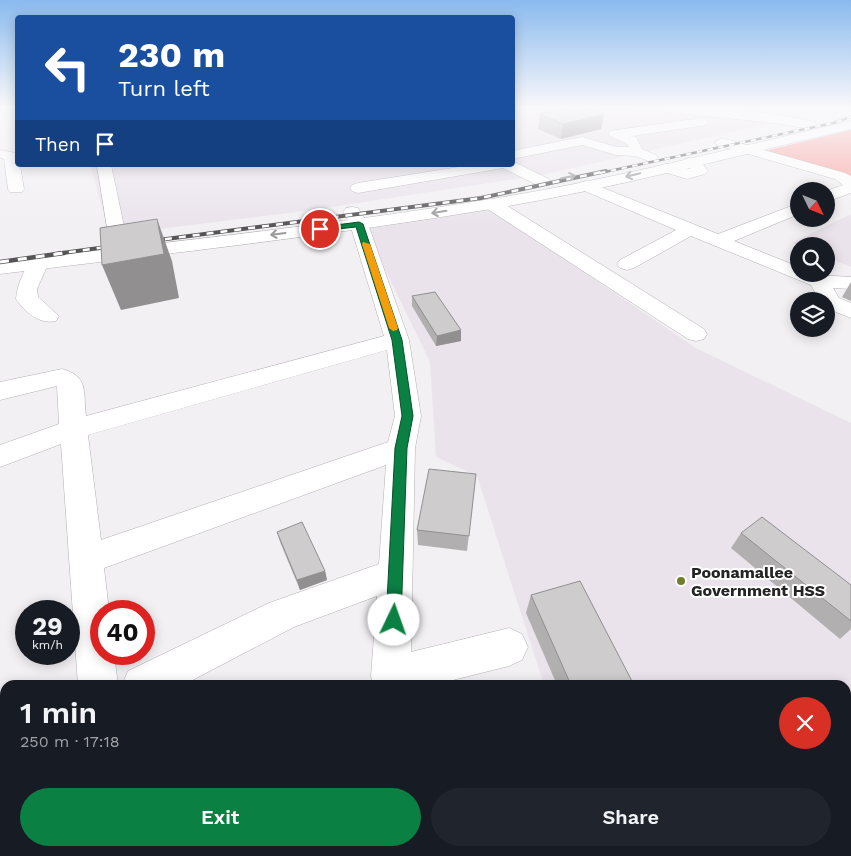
<!DOCTYPE html>
<meta charset="utf-8">
<style>
:root{--surface:#171b24;--page:#20242c;--text:#f1f3f6;--muted:#9ea1a6;--accent:#0b8043}
body{margin:0;font-family:"Work Sans",sans-serif;background:var(--page);color:var(--text);height:100vh;display:flex;flex-direction:column;font-size:19px;white-space:nowrap}
*{box-sizing:border-box;margin:0}
p{font-size:16px;color:var(--muted)}
.icon{flex:none;width:28px;height:28px;fill:none;stroke:currentColor;stroke-width:2;stroke-linecap:round;stroke-linejoin:round}
.map{position:relative;flex:1;overflow:hidden}
.drawer{position:absolute;left:0px;top:680px;width:851px;height:176px;display:flex;flex-direction:column;background:var(--surface);border-radius:15px 15px 0 0;box-shadow:0 2px 12px #0003}
.drawer>*{flex:none}
.top-card{position:absolute;left:15px;top:15px;width:500px;height:152px;border-radius:5px;box-shadow:0 2px 12px #0003;background:#1a4fa0;color:#fff;overflow:hidden}
.needle{width:32px;rotate:133deg}
.fabs{position:absolute;left:790px;top:182px;display:grid;gap:10px}
.fabs a{display:grid;place-items:center;width:45px;height:45px;border-radius:50%;background:var(--surface);box-shadow:0 2px 12px #0003;font-size:25px}
.speed{position:absolute;left:15px;top:600px;display:flex;gap:10px;font-size:25px;font-weight:700;text-align:center}
.speed>*{display:grid;place-content:center;width:65px;height:65px;border-radius:50%;background:var(--surface);box-shadow:0 2px 12px #0003;line-height:1}
.speed small{font-size:12px;font-weight:400}
.speed .limit{border:8px solid #d22;background:#fff;color:#111}
.pin{position:absolute;display:grid;place-items:center;width:42px;height:42px;color:#fff;margin:-21px;border:2px solid #fff;border-radius:50%;box-shadow:0 1px 5px #0007}
.me{position:absolute;width:55px;margin:-28px;rotate:3deg;stroke-linejoin:round;filter:drop-shadow(0 0 4px #0008)}
.turn{display:flex;align-items:center;gap:18px;height:105px;padding:0 20px;font-size:22px}
.turn .icon{width:65px;height:65px;stroke-width:2.5}
.turn b{display:block;font-size:35px;line-height:42px}
.then{display:flex;align-items:center;height:48px;padding:0 20px;background:#0003;gap:10px;font-size:19px}
.round{display:grid;place-items:center;flex:none;width:52px;height:52px;border-radius:26px;background:var(--page)}
.summary{display:flex;align-items:center;justify-content:space-between;height:85px;padding:0 20px}
h1{font-size:30px;font-weight:600;line-height:38px}
.button{display:flex;gap:10px;margin-top:auto;padding:10px 20px}
.button a{flex:1;height:58px;border-radius:30px;background:var(--accent);color:#fff;font-size:20px;font-weight:600;line-height:58px;text-align:center}
.button a+a{background:var(--page);color:var(--text)}
.map>svg:first-child{display:block}
.built{fill:#eae3ec}
.green{fill:#faa4a1}
.lines{fill:none;stroke-linecap:round;stroke-linejoin:round}
.minor-casing{stroke:#b2b0b3;stroke-width:1}
.major-casing{stroke:#b2b0b3;stroke-width:1}
.minor{fill:#fff;fill-rule:evenodd}
.major{fill:#fff;fill-rule:evenodd}
.rail-far2-casing{stroke:#565556;stroke-width:2.5}
.rail-far1-casing{stroke:#565556;stroke-width:4}
.rail-casing{stroke:#565556;stroke-width:4.5}
.rail-far2{stroke:#fff;stroke-width:2;stroke-dasharray:5.5;stroke-linecap:butt}
.rail-far1{stroke:#fff;stroke-width:2.5;stroke-dasharray:7;stroke-linecap:butt}
.rail{stroke:#fff;stroke-width:3;stroke-dasharray:9;stroke-linecap:butt}
.wall{fill:#b2afb0}
.shaded-wall{fill:#918f90}
.building{fill:#cfcccd;stroke:#918f90}
.oneway{stroke:#9d9c9d}
.route{fill:#0b8043;stroke:#07532c}
.slow{fill:#f59e0b}
.poi-dot{fill:#717d29;stroke:#fff;stroke-width:2}
.labels{text-anchor:middle;dominant-baseline:central;stroke-width:4;stroke-linejoin:round;paint-order:stroke}
.near-poi-label{font-size:16px;font-weight:bold;fill:#252425;stroke:#fff;text-anchor:start}
</style>
<div class="map">
<svg width="851" height="856" viewBox="0 0 851 856">
<rect width="100%" height="100%" fill="#f2f0f3"/>
<!-- built -->
<g class="built">
<path d="M513 107H625L772 123 542 175 312 210 110 235 90 165H512Z"/>
<path d="M485 205 696 348 851 423V856H599L597 851H846V685H544L477 476 436 457 430 362 363 224Z"/>
<path d="M851 214V267L826 257V246H799L792 243Z"/>
</g>
<!-- green -->
<path class="green" d="M851 130V179L765 151Z"/>
<g class="lines">
<defs>
<g id="minor">
<path d="M653 107C704 107 765 110 815 122L816 125 810 129 782 124 659 111Z"/>
<path d="M844 107H851V111L846 110Z"/>
<path d="M702 118 707 119 708 122 707 125 632 136 636 137 642 149 656 155 658 158 656 161 651 162 635 156 616 155 582 145 512 159V151L582 137 617 147H629C624 139 614 141 608 134L610 131Z"/>
<path d="M722 138 845 173 851 176V193L826 202V191L843 185 835 179 717 145 715 142Z"/>
<path d="M0 150 16 153 18 165H20L24 189 22 192H10L8 189 4 159 0 158Z"/>
<path d="M690 158 702 163 708 171 705 174 687 179 661 171 659 168 661 165 666 164 691 169 683 162 685 159Z"/>
<path d="M512 161 549 179 551 182 549 185H537L503 168 358 193 352 191 350 188 352 185 358 183 471 165H512Z"/>
<path d="M97 165H111L127 240 125 244 118 246 111 244 109 240Z"/>
<path d="M586 181 718 234 799 203V214L734 241 799 267V274L851 277V289L833 288 839 298 851 303V318L826 308V301H820L811 285 691 236 634 268 627 270 620 268 617 264 620 260 676 230 580 189 578 186 580 183Z"/>
<path d="M492 199 498 200 704 329 707 334 704 339 696 341 688 339 486 208 484 204 486 200Z"/>
<path d="M352 207 358 208 368 224 409 340 421 416 415 448 411 652 509 628 522 634 528 647 522 660 509 666 433 685H373L371 676 377 596 294 627 183 685H122L128 671 269 603 379 564 386 465 104 568 109 611H101V654H114L118 685H78L61 444 0 467V445L59 424 57 386 0 400V382L62 369C89 376 83 392 86 416L384 336 350 224 343 212 346 208ZM387 350 395 416 388 442 101 540 88 435Z"/>
<path d="M39 256 46 258 49 262 37 289 38 297 59 316 56 321C40 325 25 312 16 299 17 285 24 270 32 258Z"/>
<path d="M5 729V773L0 775V731Z"/>
<path d="M90 851H138L139 856H91Z"/>
<path d="M402 851H450L451 856H403Z"/>
</g>
<path id="major" d="M851 121V129C731 157 612 189 491 209 328 236 164 254 0 274V262C164 242 328 226 491 199 612 180 731 148 851 121Z"/>
</defs>
<!-- minor casing -->
<use href="#minor" class="minor-casing"/>
<!-- major casing -->
<use href="#major" class="major-casing"/>
<!-- minor -->
<use href="#minor" class="minor"/>
<!-- major -->
<use href="#major" class="major"/>
<defs>
<path id="rail-far2" d="M600 173 833 123 851 117"/>
<g id="rail-far1">
<path d="M151 241 481 198 606 171"/>
<path d="M55 254 114 246"/>
</g>
<path id="rail" d="M0 262 64 253"/>
</defs>
<!-- rail-far2 casing -->
<use href="#rail-far2" class="rail-far2-casing"/>
<!-- rail-far1 casing -->
<use href="#rail-far1" class="rail-far1-casing"/>
<!-- rail casing -->
<use href="#rail" class="rail-casing"/>
<!-- rail-far2 -->
<use href="#rail-far2" class="rail-far2"/>
<!-- rail-far1 -->
<use href="#rail-far1" class="rail-far1"/>
<!-- rail -->
<use href="#rail" class="rail"/>
</g>
<!-- wall -->
<g class="wall">
<path d="M540 114 601 129 561 139 538 129Z"/>
<path d="M851 282V301L842 297Z"/>
<path d="M412 296 461 330V341L436 346 412 306Z"/>
<path d="M476 474 467 551 418 545 417 530Z"/>
<path d="M277 532 325 571 327 580 300 590 280 542Z"/>
<path d="M741 533 851 585V629L840 639 731 548Z"/>
<path d="M531 595 634 685H557L526 613Z"/>
<path d="M629 851H759L761 856H631Z"/>
</g>
<!-- shaded-wall -->
<g class="shaded-wall">
<path d="M604 114 601 129 561 139 563 124Z"/>
<path d="M157 219 172 261 179 298 121 310 102 265Z"/>
<path d="M461 330V341L436 346 437 336Z"/>
<path d="M325 571 327 580 300 590 297 580Z"/>
</g>
<!-- building -->
<g class="building">
<path d="M572 107H586L604 114 563 124 540 114Z"/>
<path d="M157 219 164 254 102 265 100 228Z"/>
<path d="M435 292 461 330 437 336 412 296Z"/>
<path d="M429 469 476 474 469 536 417 530Z"/>
<path d="M762 517 851 585V621L741 533Z"/>
<path d="M302 522 325 571 297 580 277 532Z"/>
<path d="M580 581 634 685H571L531 595Z"/>
<path d="M647 851H759L761 856H649Z"/>
</g>
<!-- one-way arrows -->
<defs><path id="oneway-shaft" d="M-6 0H5M1.5-3L5.5 0L1.5 3" fill="none" stroke-width="1.6" stroke-linecap="round" stroke-linejoin="round" transform="scale(1.25)"/></defs>
<g class="oneway">
<use href="#oneway-shaft" transform="translate(633 175) rotate(167)"/>
<use href="#oneway-shaft" transform="translate(568 177) rotate(-12)"/>
<use href="#oneway-shaft" transform="translate(439 212) rotate(171)"/>
<use href="#oneway-shaft" transform="translate(278 234) rotate(173)"/>
</g>
<!-- sky -->
<linearGradient id="sky" x2="0" y2="1"><stop stop-color="#8abaee"/><stop offset="0.47" stop-color="#f9f8fa"/><stop offset="1" stop-color="#f9f8fa" stop-opacity="0"/></linearGradient>
<rect width="851" height="227" fill="url(#sky)"/>
<!-- route -->
<path class="route" d="M359 222 363 224 402 340 413 416 407 448 401 620 399 625 394 627 388 625 386 620 395 448 402 416 392 340 356 227 320 231 316 229 320 227Z"/>
<!-- slow -->
<path class="slow" d="M363 242 370 244 398 328 397 330 393 331 389 328 362 244Z"/>
<!-- markers -->
<circle class="poi-dot" cx="681" cy="581" r="5"/>
<g class="labels">
<!-- near-poi labels -->
<g class="near-poi-label">
<text x="691" y="572">Poonamallee<tspan x="691" dy="18">Government HSS</tspan></text>
</g>
</g>
</svg>
<div class="fabs">
<a><svg class="needle" viewBox="-14 -14 28 28"><path d="M0-13l5 13h-10z" fill="#e53935"/><path d="M0 13l5-13h-10z" fill="#9ea1a6"/></svg></a>
<a><svg class="icon" aria-label="search" viewBox="0 0 24 24"><circle cx="10" cy="10" r="6"/><path d="M15 15l6 6"/></svg></a>
<a><svg class="icon" aria-label="layers" viewBox="0 0 24 24"><path d="M12 4l9 5-9 5-9-5zM3 14l9 5 9-5"/></svg></a>
</div>
<div class="speed"><div>29<small>km/h</small></div><div class="limit">40</div></div>
<div class="pin" style="left:320px;top:229px;background:#d93025"><svg class="icon" aria-label="arrive" viewBox="0 0 24 24"><path d="M6 21V4h12l-3 4 3 4H6"/></svg></div>
<svg class="me" style="left:394px;top:620px" viewBox="-20 -20 40 40"><circle r="19" fill="#fff"/><path d="M0-13L10 11 0 6-10 11z" fill="#0b8043"/></svg>
<div class="top-card">
<div class="turn"><svg class="icon" aria-label="left" viewBox="0 0 24 24"><path d="M17 20v-9H6M10 6l-5 5 5 5"/></svg><div><b>230 m</b>Turn left</div></div>
<div class="then">Then<svg class="icon" aria-label="arrive" viewBox="0 0 24 24"><path d="M6 21V4h12l-3 4 3 4H6"/></svg></div>
</div>
<section class="drawer">
<div class="summary"><div><h1>1 min</h1><p>250 m · 17:18</p></div><a class="round" style="background:#d93025;color:#fff"><svg class="icon" aria-label="close" viewBox="0 0 24 24"><path d="M6 6l12 12M18 6L6 18"/></svg></a></div>
<div class="button"><a>Exit</a><a>Share</a></div>
</section>
</div>
